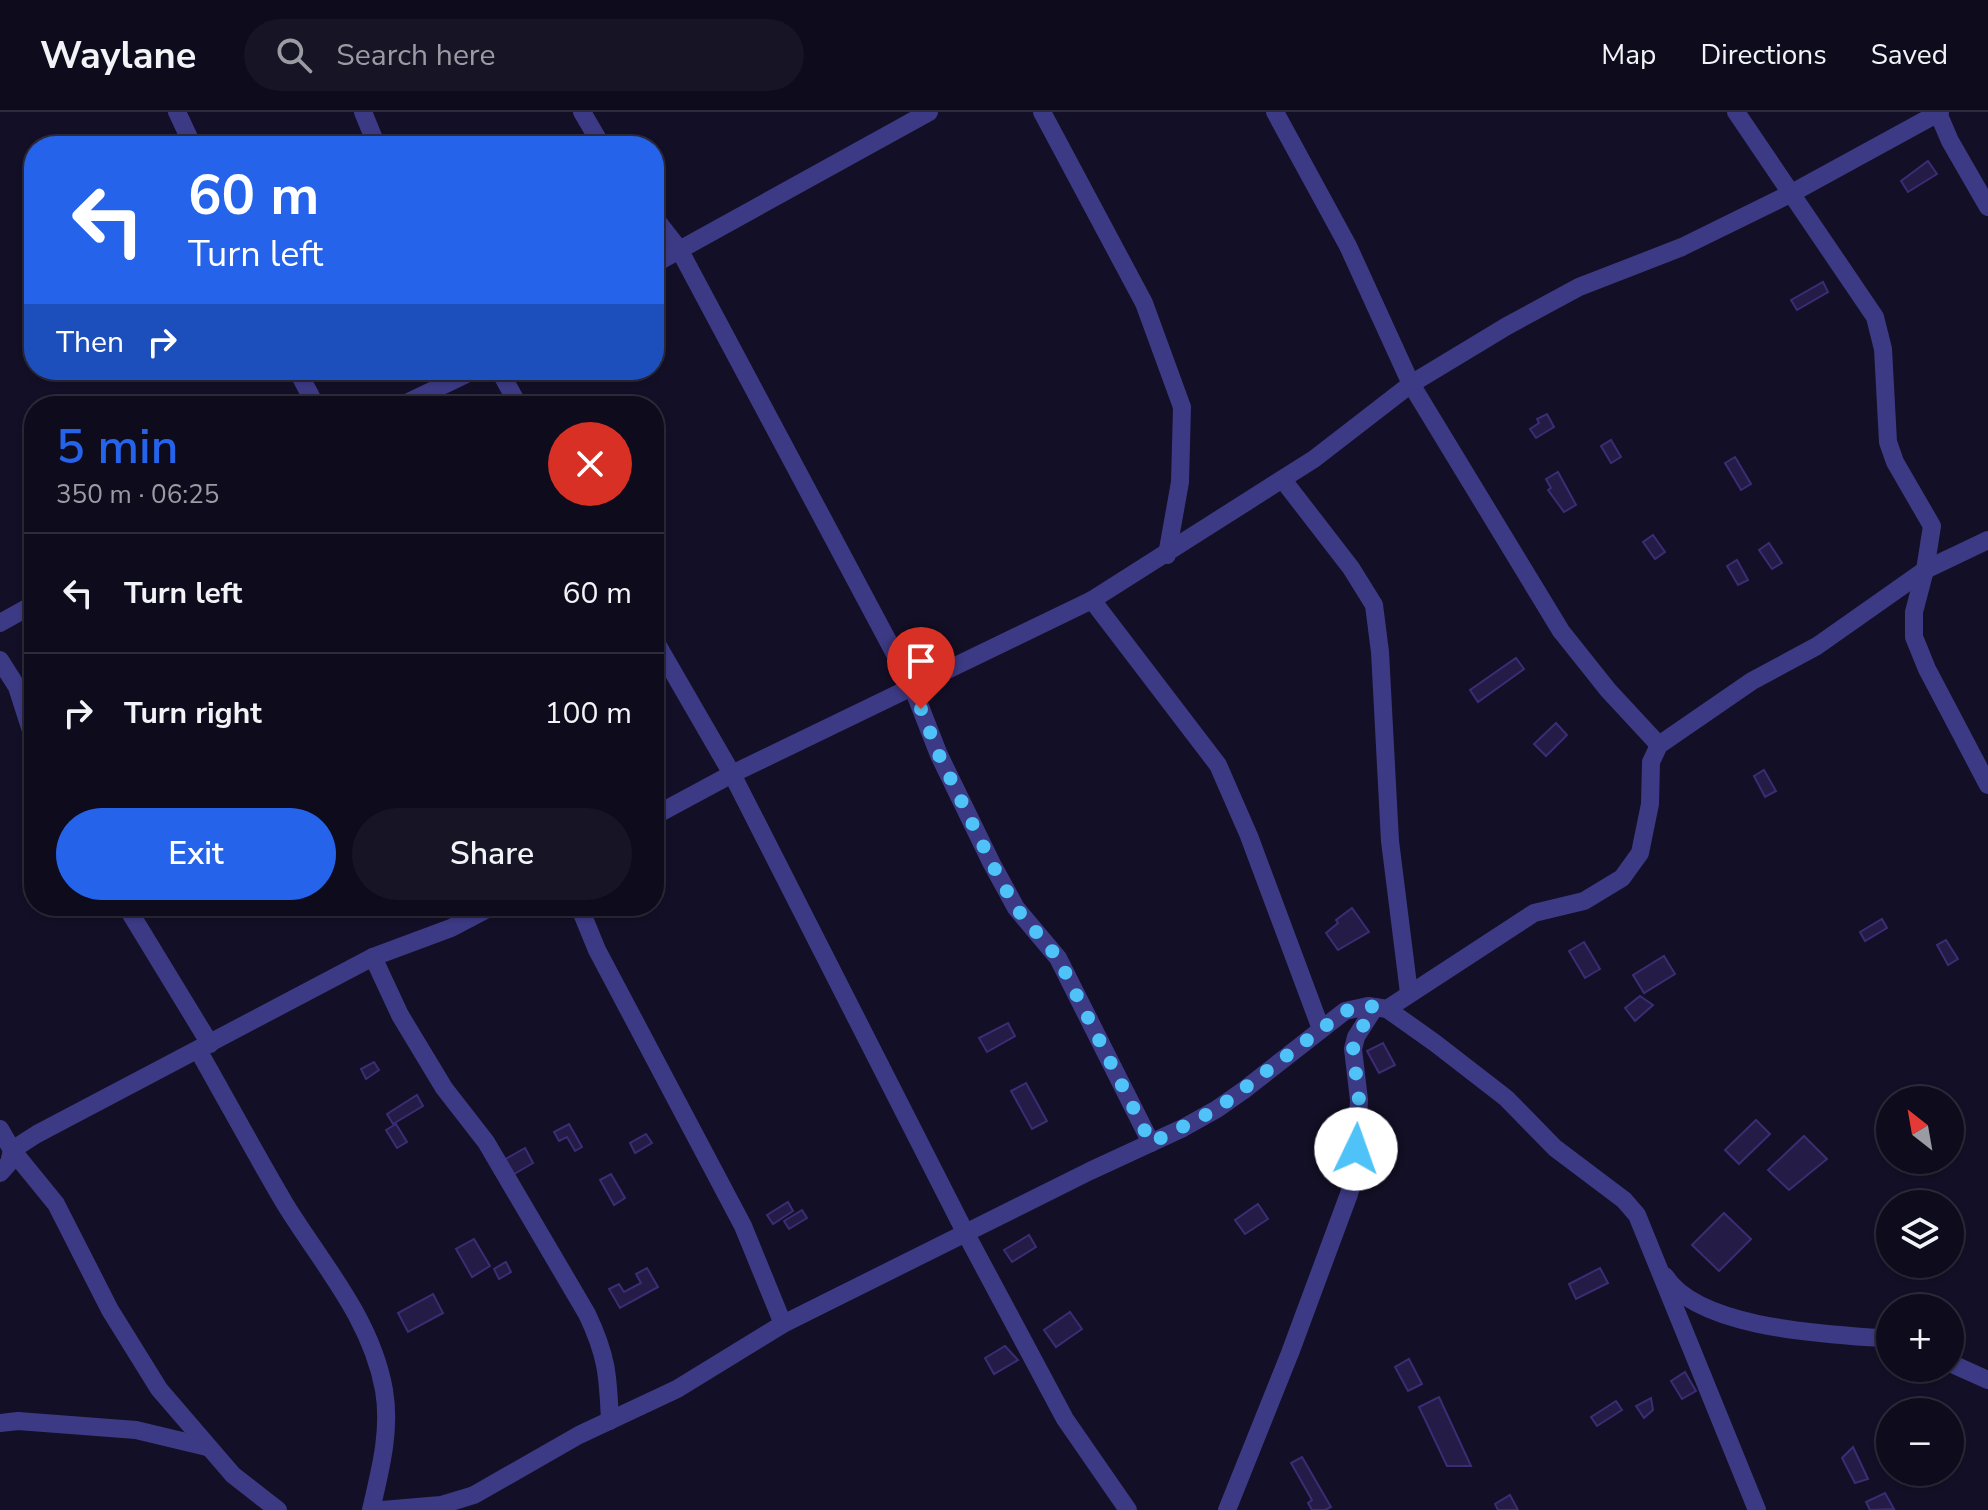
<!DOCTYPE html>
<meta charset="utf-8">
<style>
:root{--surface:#0e0b1c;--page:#171425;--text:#f1f3f6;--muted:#9b9ba3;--line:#2e2b3b;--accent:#2563eb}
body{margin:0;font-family:"Nunito Sans",sans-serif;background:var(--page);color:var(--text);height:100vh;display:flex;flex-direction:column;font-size:30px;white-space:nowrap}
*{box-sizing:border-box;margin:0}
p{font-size:26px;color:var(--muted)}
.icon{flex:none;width:44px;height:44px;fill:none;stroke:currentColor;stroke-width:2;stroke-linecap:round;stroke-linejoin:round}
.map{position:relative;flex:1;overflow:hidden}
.drawer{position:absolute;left:24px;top:284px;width:640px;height:520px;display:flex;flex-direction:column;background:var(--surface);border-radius:32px;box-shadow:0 2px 6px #0004,0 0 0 2px var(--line)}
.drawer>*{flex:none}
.banner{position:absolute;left:24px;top:24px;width:640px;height:244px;border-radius:32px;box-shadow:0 2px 6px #0004,0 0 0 2px var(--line);background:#2563eb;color:#fff;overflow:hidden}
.needle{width:52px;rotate:329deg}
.fabs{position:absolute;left:1876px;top:974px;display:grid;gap:16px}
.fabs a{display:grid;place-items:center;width:88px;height:88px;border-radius:50%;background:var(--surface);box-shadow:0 2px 6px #0004,0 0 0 2px var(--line);font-size:40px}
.pin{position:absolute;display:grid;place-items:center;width:68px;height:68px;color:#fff;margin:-82px -34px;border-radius:50% 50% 50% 0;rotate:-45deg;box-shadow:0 0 8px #0007}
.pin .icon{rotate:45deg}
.me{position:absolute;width:88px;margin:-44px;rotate:3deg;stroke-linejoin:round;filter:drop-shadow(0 0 6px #0008)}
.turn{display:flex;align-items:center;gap:28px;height:168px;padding:0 32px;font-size:36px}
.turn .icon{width:104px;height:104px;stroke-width:2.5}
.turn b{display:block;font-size:56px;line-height:68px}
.then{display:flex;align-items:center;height:76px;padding:0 32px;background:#0003;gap:16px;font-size:30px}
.round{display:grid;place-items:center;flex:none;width:84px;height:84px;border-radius:42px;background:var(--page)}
.head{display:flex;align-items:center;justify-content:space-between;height:136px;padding:0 32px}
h1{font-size:48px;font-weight:600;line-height:60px;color:var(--accent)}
.button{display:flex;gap:16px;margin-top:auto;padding:16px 32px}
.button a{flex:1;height:92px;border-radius:48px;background:var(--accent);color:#fff;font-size:32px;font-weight:600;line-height:92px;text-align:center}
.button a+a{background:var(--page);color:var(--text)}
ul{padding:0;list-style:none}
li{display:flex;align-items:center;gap:24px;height:120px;padding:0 32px;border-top:2px solid var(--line)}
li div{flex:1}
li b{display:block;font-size:30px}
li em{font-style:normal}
header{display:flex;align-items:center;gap:48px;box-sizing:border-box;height:112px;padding:0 40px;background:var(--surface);border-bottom:2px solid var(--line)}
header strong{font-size:38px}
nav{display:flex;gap:44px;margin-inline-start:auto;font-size:28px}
.search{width:560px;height:72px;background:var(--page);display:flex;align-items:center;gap:20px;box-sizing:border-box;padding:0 28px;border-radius:44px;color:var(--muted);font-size:30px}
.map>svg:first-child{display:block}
.building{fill:#241b47;stroke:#3b2d73;stroke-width:2}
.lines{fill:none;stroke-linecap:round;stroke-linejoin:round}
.minor{stroke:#3d3a85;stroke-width:18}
.route{stroke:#4fc3f7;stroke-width:14;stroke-dasharray:0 25.2}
</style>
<header>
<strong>Waylane</strong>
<div class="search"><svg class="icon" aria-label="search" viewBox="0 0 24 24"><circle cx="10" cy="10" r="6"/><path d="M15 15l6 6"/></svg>Search here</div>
<nav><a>Map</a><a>Directions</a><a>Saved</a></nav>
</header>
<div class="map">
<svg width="1988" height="1398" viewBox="0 0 1988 1398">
<rect width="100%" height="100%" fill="#130f26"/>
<!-- building -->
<g class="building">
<path d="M1928 49 1937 62 1908 80 1901 69Z"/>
<path d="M1823 170 1828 180 1797 198 1791 188Z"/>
<path d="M1547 302 1554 315 1536 326 1530 317 1539 311 1537 307Z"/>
<path d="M1611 328 1621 345 1611 351 1601 334Z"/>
<path d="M1735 345 1751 372 1741 378 1725 351Z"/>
<path d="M1558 360 1576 393 1564 400 1548 378 1551 376 1546 367Z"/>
<path d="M1653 423 1665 440 1655 447 1643 430Z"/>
<path d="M1769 431 1782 451 1772 457 1759 438Z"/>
<path d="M1737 448 1748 468 1738 473 1727 454Z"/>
<path d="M1516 546 1524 557 1478 590 1470 578Z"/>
<path d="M1556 611 1567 623 1546 644 1534 632Z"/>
<path d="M1764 658 1776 679 1765 685 1754 664Z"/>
<path d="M1352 796 1369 820 1338 838 1326 821 1338 811 1336 808Z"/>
<path d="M1882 807 1887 816 1865 829 1860 820Z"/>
<path d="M1946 828 1958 847 1948 853 1937 833Z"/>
<path d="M1584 830 1600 857 1585 866 1569 839Z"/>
<path d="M1664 844 1675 862 1644 881 1633 863Z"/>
<path d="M1640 884 1653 893 1635 909 1625 896Z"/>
<path d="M1008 911 1015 924 987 940 979 926Z"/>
<path d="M1383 931 1395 953 1379 961 1367 939Z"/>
<path d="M374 950 379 958 366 967 361 957Z"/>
<path d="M1026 971 1047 1009 1032 1017 1011 979Z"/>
<path d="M417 983 423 994 393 1012 387 1002Z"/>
<path d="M1756 1008 1770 1022 1739 1052 1725 1038Z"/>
<path d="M396 1012 407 1030 397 1036 386 1018Z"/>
<path d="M569 1012 582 1035 575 1039 567 1025 559 1029 554 1020Z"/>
<path d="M646 1022 652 1031 635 1041 630 1031Z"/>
<path d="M1804 1024 1827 1047 1789 1078 1768 1058Z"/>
<path d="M525 1036 533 1051 511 1064 502 1049Z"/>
<path d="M611 1062 625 1086 614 1093 600 1068Z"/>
<path d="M788 1090 793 1099 773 1112 767 1103Z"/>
<path d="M1258 1092 1268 1107 1245 1122 1235 1108Z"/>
<path d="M802 1098 807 1106 789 1117 784 1109Z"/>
<path d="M1724 1101 1751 1127 1719 1159 1692 1133Z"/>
<path d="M1029 1123 1036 1135 1012 1150 1004 1138Z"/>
<path d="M474 1127 490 1154 472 1165 456 1137Z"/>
<path d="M506 1150 511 1160 499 1167 494 1157Z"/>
<path d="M647 1156 658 1175 620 1196 609 1177 619 1172 624 1180 641 1171 636 1162Z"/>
<path d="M1600 1156 1608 1171 1576 1187 1569 1172Z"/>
<path d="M433 1182 443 1201 408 1220 398 1201Z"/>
<path d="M1070 1200 1082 1217 1056 1235 1044 1218Z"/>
<path d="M1005 1234 1018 1248 994 1262 985 1246Z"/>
<path d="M1409 1247 1422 1272 1408 1279 1395 1255Z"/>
<path d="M1685 1260 1696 1279 1682 1287 1671 1269Z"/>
<path d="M1439 1285 1471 1354H1447L1419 1295Z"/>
<path d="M1651 1286 1653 1298 1644 1306 1636 1294Z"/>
<path d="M1616 1289 1622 1298 1597 1314 1591 1305Z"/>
<path d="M1853 1335 1868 1367 1855 1371 1842 1346Z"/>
<path d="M1302 1345 1331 1395 1325 1398H1312L1308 1391 1312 1388 1291 1351Z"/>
<path d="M1885 1381 1894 1397 1870 1398 1866 1390Z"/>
<path d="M1510 1383 1518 1398H1498L1495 1392Z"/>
</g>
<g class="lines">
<!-- minor -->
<g class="minor">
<path d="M177 0 193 34"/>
<path d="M363 0 377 34"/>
<path d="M582 0 602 34"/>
<path d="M1042 0 1144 191 1182 295 1180 370 1167 443"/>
<path d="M1275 0 1348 134 1411 272 1561 519 1608 578 1659 633"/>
<path d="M1736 0 1875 205 1883 237 1888 330 1895 350 1932 414 1925 458 1914 500V525L1927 557 1988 673"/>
<path d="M1938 1 1950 29 1988 95"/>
<path d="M654 105 679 137 912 574 939 643 992 752 1016 796 1058 846 1151 1031"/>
<path d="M654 152 929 0"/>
<path d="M297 258 316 294"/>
<path d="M499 258 519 294"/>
<path d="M400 294 475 258"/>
<path d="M1283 368 1351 456 1374 493 1380 540 1390 729 1409 881"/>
<path d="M1092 488 1218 653 1249 724 1321 917"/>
<path d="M0 511 34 492"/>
<path d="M654 527 732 662 965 1120 1065 1307 1128 1398"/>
<path d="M0 548 17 575 34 628"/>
<path d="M654 704 732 662 1092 488 1314 347 1411 272 1507 214 1579 175 1682 135 1792 81 1940 0"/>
<path d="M126 794 210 932"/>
<path d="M579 794 597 838 743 1114 783 1212"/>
<path d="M373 845 400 903 444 976 486 1030 587 1202C607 1244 608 1263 610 1309"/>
<path d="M1387 897 1534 801 1584 789 1622 766 1640 741 1650 692 1651 650 1659 633 1752 569 1817 534 1925 458 1988 428"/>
<path d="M198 938C227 989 255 1041 285 1092 322 1152 371 1206 384 1278 391 1319 380 1359 371 1398"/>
<path d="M0 1017 12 1038 56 1092 110 1198 159 1277 233 1363 278 1398"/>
<path d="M0 1061 9 1051 12 1038 37 1022 373 845 451 816 493 794"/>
<path d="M1665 1164C1698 1216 1823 1222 1879 1226L1890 1230"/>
<path d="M1950 1251 1988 1268"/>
<path d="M0 1311 18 1309 136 1318 207 1335"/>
<path d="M382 1398 441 1393 474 1383 579 1323 677 1277 783 1212 1090 1059 1183 1016 1217 997 1244 978 1345 899 1368 894 1387 897 1435 931 1506 986 1555 1036 1624 1088 1637 1103 1757 1398"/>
<path d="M1227 1398 1290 1241 1349 1082 1355 1062 1359 988 1353 937 1356 925 1375 895"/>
</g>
</g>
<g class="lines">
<!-- route -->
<path class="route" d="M921 597 939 643 992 752 1016 796 1058 846 1151 1031 1217 997 1345 899 1368 894 1375 895 1356 925 1353 937 1359 988 1356 1037"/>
</g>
</svg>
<div class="fabs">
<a><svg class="needle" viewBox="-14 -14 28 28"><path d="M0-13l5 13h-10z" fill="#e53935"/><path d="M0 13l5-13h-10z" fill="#9b9ba3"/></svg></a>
<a><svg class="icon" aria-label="layers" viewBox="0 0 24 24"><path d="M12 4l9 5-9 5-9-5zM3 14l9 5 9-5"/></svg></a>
<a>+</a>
<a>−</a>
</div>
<div class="pin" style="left:921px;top:597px;background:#d93025"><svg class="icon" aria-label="arrive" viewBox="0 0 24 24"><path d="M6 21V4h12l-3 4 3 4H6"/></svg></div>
<svg class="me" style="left:1356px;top:1037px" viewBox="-20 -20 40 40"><circle r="19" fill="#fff"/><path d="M0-13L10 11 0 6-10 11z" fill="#4fc3f7"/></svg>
<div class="banner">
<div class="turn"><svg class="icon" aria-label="left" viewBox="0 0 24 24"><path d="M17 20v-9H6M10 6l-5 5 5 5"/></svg><div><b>60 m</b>Turn left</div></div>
<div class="then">Then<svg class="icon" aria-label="right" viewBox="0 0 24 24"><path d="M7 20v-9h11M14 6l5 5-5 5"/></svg></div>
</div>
<section class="drawer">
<div class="head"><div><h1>5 min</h1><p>350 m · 06:25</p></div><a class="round" style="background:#d93025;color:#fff"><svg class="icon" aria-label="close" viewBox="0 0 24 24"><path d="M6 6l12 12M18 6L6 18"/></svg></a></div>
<ul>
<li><svg class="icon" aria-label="left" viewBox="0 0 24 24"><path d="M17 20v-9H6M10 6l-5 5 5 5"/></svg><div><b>Turn left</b></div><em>60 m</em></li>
<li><svg class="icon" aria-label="right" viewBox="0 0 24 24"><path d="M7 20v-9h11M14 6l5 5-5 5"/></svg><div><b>Turn right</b></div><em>100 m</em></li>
</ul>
<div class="button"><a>Exit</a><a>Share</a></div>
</section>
</div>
